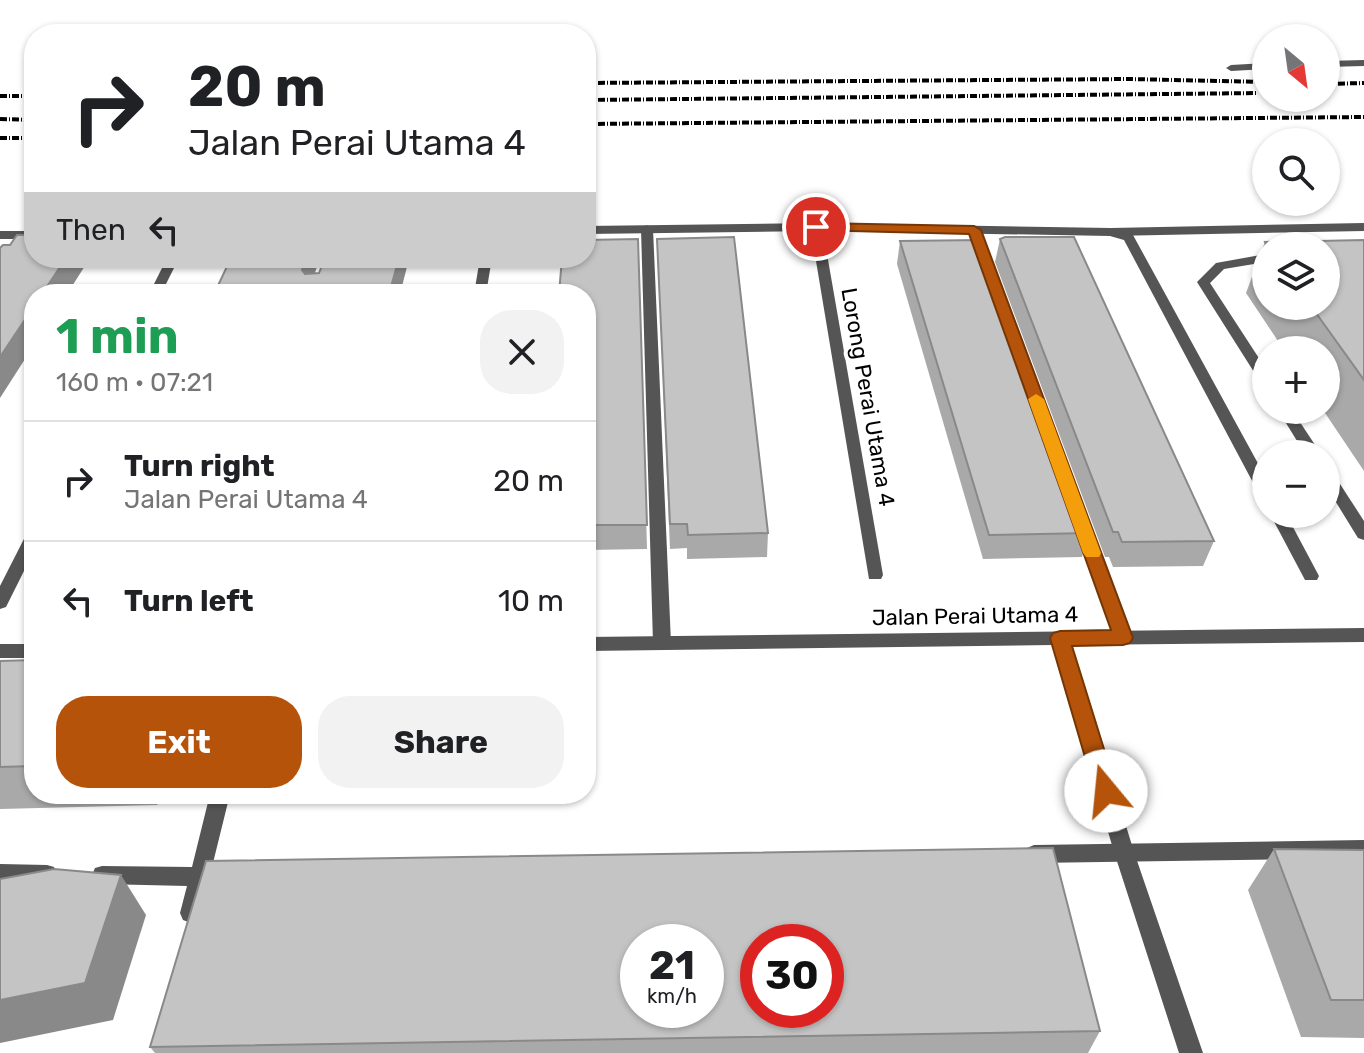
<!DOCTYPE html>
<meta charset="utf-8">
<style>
:root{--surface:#fff;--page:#f2f2f2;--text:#202124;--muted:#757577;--line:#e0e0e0;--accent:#b45309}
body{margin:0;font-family:Rubik,sans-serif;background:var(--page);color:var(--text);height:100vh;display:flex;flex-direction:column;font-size:30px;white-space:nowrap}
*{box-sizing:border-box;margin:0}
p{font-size:26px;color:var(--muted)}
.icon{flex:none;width:44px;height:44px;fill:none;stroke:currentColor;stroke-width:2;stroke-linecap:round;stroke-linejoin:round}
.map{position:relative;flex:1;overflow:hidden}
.details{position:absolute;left:24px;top:284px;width:572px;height:520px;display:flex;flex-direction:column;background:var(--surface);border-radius:32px;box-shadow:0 2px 6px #0004}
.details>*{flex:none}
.top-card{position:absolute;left:24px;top:24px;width:572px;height:244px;border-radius:32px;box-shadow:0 2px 6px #0004;background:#fff;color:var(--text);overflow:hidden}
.needle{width:52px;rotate:151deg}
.buttons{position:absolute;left:1252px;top:24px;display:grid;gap:16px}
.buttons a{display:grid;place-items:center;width:88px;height:88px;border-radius:50%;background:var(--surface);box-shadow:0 2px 6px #0004;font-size:40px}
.speed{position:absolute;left:620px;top:924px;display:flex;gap:16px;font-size:40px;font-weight:700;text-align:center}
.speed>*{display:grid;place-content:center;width:104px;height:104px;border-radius:50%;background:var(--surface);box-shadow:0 2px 6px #0004;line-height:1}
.speed small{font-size:20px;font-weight:400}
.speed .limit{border:12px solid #d22;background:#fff;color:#111}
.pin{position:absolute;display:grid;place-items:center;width:68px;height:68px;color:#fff;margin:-34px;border:4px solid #fff;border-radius:50%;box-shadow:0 2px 8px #0007}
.me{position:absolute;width:88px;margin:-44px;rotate:343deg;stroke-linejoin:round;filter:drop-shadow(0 0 6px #0008)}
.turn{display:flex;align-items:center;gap:28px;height:168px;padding:0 32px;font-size:36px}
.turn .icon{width:104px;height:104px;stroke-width:2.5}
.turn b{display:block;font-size:56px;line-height:68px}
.then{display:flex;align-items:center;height:76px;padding:0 32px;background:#0003;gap:16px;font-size:30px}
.round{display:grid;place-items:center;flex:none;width:84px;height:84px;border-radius:32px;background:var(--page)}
.head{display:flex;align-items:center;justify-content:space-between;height:136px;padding:0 32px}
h1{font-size:48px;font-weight:700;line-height:60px;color:#1e9e55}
.action{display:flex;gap:16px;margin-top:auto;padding:16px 32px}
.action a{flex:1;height:92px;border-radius:32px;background:var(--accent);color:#fff;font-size:32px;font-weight:700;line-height:92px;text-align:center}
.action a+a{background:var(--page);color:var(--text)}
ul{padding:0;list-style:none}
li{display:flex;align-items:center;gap:24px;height:120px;padding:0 32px;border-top:2px solid var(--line)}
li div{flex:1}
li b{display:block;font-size:30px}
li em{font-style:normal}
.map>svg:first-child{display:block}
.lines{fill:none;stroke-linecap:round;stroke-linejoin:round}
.lane{fill:#555;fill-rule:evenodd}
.street{fill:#555;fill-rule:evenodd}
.rail{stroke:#000;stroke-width:4;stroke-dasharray:7 2 1 2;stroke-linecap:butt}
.wall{fill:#a9a9a9;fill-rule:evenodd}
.shaded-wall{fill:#898989}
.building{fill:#c4c4c4;stroke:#898989;stroke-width:2;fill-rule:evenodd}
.route{fill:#b45309;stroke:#753606;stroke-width:2}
.slow{fill:#f59e0b}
.labels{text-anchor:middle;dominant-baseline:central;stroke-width:8;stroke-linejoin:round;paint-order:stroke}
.street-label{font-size:22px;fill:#000;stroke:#fff}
</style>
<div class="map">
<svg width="1364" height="1053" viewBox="0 0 1364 1053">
<rect width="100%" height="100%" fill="#fff"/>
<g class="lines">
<!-- lane -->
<g class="lane">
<path d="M1364 60V66L1326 67V61Z"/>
<path d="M1266 63V69L1231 71 1226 68 1231 65Z"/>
<path d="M1364 223V231L1111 236 1105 232 1111 228Z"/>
<path d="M647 225 653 229 671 643 668 648H656L653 643 641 229Z"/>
<path d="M1266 254V262L1224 269 1210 283 1266 369V384L1259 380 1197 282 1216 263Z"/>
<path d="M1278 410H1292L1321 454H1305Z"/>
<path d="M1326 469 1331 470 1364 521V540L1358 538 1326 486Z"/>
<path d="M1080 514 1088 519 1132 638 1129 643H1117L1114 638 1072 519Z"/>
<path d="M210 794H230L212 867 230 870 233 877 230 884 208 886 199 920 191 923 183 920 180 913 187 886 102 884 95 882 92 875 95 868 102 866 192 867Z"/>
<path d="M1364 840V858L1034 863 1027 860 1024 854 1027 848 1034 845Z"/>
<path d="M0 864 47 865 54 867 57 874 54 881 47 883 0 882Z"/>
</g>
<!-- street -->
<g class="street">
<path d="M816 223 1111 228 1133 235 1266 478V497L1258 492 1124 240 1110 236 823 231 883 575 881 579H869L811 231 586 234V226Z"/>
<rect x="0" y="231" width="34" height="8"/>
<path d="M167 258H179L161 294H149Z"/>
<path d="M480 258H492L486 294H474Z"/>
<path d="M1270 514H1286L1319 576 1317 580H1305Z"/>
<path d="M34 529V551L6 607 0 609V586L28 531Z"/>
<path d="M1364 628V642L1071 645 1134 852 1203 1053H1179L1114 852 1053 645 586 651V637Z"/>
<rect x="0" y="644" width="34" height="14"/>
</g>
<!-- rail -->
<g class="rail">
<path d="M586 83 1129 79 1266 82"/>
<path d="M1326 84 1364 83"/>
<path d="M0 96H34"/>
<path d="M586 100 1258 93"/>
<path d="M0 119 34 120"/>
<path d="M586 124 1364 117"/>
<path d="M0 138H34"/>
</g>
</g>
<!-- wall -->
<g class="wall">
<path d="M638 239 647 549 586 550V294Z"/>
<path d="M657 239 768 533 767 557 687 559V548L670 549Z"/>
<path d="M1000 239 1214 541 1203 566 1113 567 1109 557H1105L995 262Z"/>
<path d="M1364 240V471L1323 410H1326V350H1284L1246 293 1265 242ZM1266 246H1326V306H1266Z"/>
<path d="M900 241 1090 533 1082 557 983 559 897 264Z"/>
<path d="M34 660V794H161L157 805 0 809V661Z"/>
<path d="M1274 849 1364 850V1038L1301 1037 1248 890Z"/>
<path d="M1100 1031 1088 1053H155L150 1047Z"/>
</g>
<!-- shaded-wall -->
<g class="shaded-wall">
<path d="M66 258H90L67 294H42Z"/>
<path d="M305 258H316L318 264 308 293 302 270Z"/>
<path d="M399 258H407L408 263 400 294H389Z"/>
<path d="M34 306V345L0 398V357Z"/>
<path d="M151 794H161L157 805Z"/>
<path d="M121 875 146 915 113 1020 0 1043V1000Z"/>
</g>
<!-- building -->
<g class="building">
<path d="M17 235H34V258H66L42 294H34V306L0 357V248L3 245H10Z"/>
<path d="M734 237 768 533 688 535 687 524H670L657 239Z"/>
<path d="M1005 237H1074L1214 541 1122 542 1118 532H1113L1000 239Z"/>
<path d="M638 239 647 525H586V294H559L562 258H586V240Z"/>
<path d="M981 240 1090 533 989 535 900 241Z"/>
<path d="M1364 240V380L1311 306H1326V246H1267L1265 242Z"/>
<path d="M231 258H306L302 270 305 274 319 273 325 258H399L389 294H214Z"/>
<path d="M34 660V766L0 767V661Z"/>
<path d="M1053 848 1100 1031 150 1047 206 861ZM638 942H706V1010H638ZM758 942H826V1010H758Z"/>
<path d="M1274 849 1364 850V1000H1331Z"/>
<path d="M54 869 121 875 85 983 0 1000V879Z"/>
</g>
<!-- route -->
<path class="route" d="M816 223 974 226 981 230 1133 638 1130 643 1123 645 1072 646 1117 791 1114 798 1106 801 1098 798 1095 791 1050 638 1053 633 1060 631 1111 630 969 234 812 230V225Z"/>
<!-- slow -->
<path class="slow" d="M1036 394 1044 399 1101 553 1099 557H1086L1083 553 1028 399Z"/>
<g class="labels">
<!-- street labels -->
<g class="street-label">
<text transform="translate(868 397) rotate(80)">Lorong Perai Utama 4</text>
<text transform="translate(975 616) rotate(-1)">Jalan Perai Utama 4</text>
</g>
</g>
</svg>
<div class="buttons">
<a><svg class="needle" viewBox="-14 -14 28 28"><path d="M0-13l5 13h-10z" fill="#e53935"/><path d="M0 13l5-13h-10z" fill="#757577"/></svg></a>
<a><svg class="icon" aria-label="search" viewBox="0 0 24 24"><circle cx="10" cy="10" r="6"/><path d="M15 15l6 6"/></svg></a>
<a><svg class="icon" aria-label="layers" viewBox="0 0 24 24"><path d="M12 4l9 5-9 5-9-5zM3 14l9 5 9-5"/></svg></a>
<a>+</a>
<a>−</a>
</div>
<div class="speed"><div>21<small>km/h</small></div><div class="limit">30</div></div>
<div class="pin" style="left:816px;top:227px;background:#d93025"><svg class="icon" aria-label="arrive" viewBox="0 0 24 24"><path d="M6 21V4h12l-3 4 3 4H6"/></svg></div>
<svg class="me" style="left:1106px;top:791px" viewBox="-20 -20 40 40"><circle r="19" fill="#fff"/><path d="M0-13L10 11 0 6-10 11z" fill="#b45309"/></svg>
<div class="top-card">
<div class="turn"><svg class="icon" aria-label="right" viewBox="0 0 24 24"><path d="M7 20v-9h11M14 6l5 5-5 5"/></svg><div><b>20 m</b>Jalan Perai Utama 4</div></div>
<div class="then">Then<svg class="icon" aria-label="left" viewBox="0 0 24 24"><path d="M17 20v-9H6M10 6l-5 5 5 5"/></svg></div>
</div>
<section class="details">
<div class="head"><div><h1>1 min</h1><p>160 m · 07:21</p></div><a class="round"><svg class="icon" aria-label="close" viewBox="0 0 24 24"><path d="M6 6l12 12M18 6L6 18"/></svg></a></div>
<ul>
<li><svg class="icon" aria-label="right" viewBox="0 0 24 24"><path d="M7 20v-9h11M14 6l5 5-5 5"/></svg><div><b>Turn right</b><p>Jalan Perai Utama 4</p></div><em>20 m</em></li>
<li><svg class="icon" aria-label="left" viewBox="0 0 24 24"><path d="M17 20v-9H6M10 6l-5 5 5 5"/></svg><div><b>Turn left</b></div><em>10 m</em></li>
</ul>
<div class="action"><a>Exit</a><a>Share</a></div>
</section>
</div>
